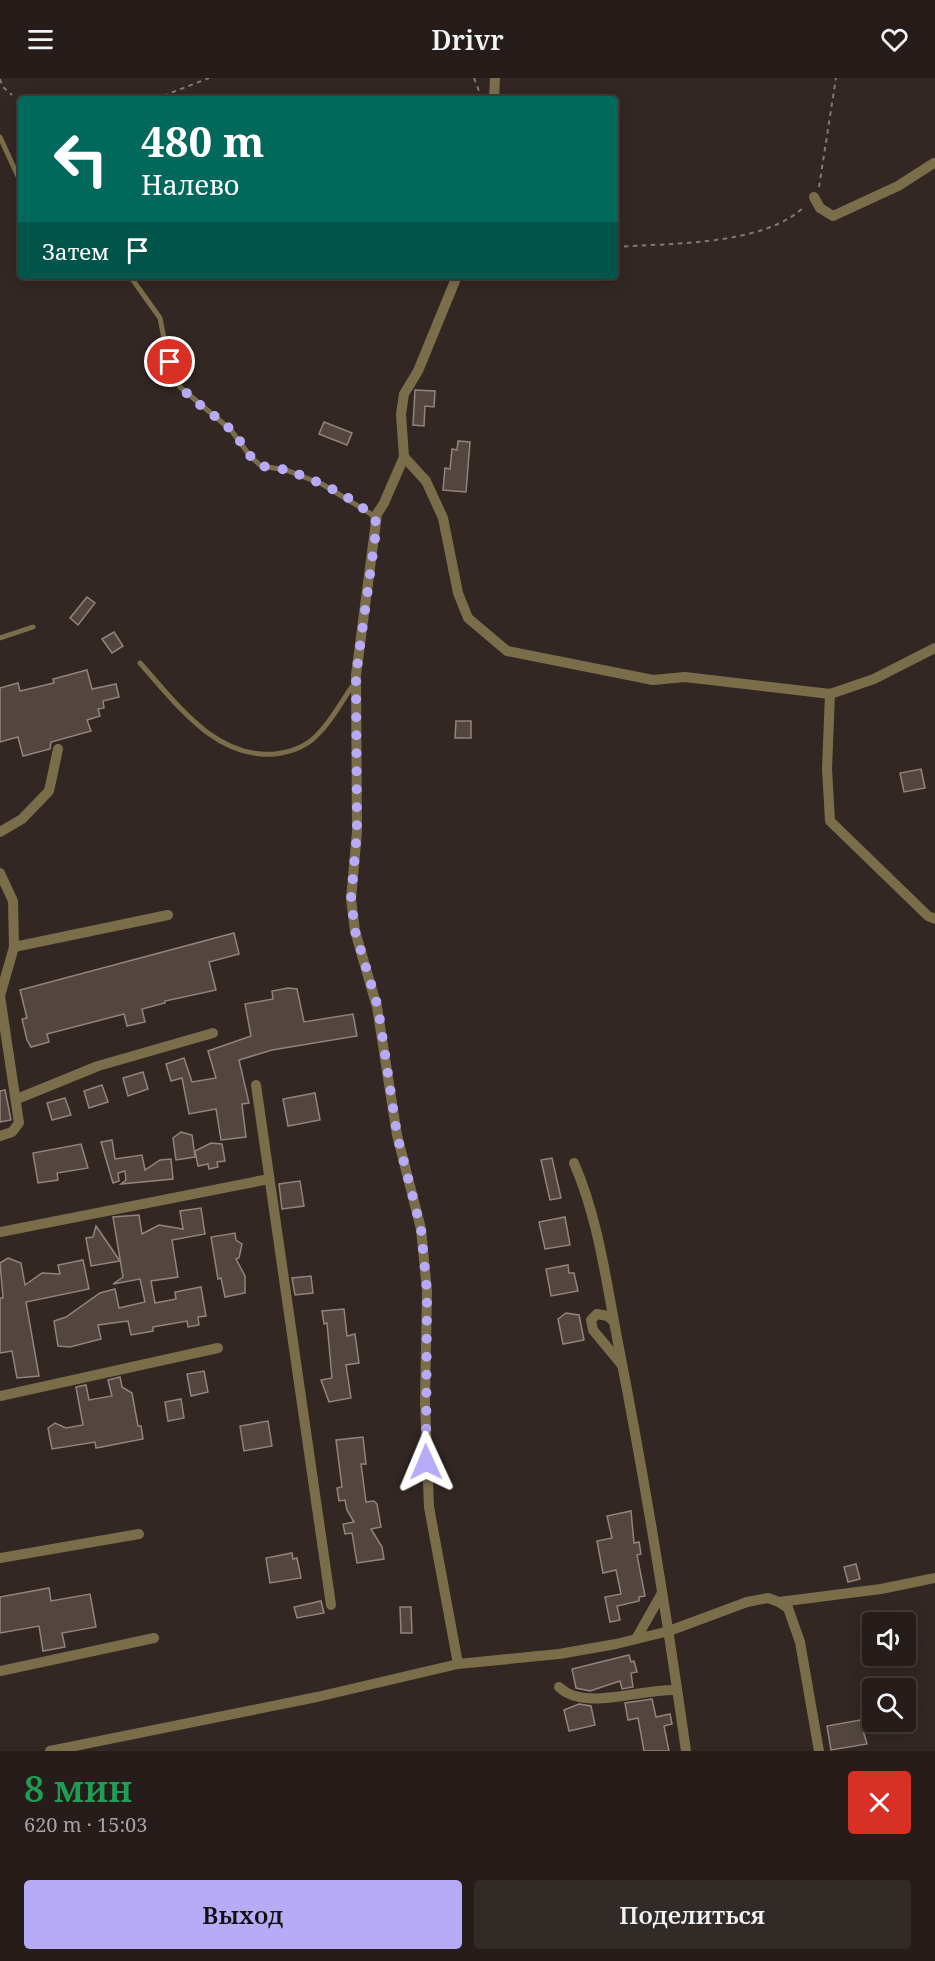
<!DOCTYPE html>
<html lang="ru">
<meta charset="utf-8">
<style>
:root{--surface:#261d1a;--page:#322a27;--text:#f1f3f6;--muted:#a4a2a2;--line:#423b39;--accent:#b7abf8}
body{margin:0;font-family:"Noto Serif",serif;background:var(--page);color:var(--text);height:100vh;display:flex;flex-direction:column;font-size:22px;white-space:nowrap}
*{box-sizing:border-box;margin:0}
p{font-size:20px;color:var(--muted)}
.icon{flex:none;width:33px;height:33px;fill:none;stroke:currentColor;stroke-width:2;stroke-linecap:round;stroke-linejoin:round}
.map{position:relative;height:1673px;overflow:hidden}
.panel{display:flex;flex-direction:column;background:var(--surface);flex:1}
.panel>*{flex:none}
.top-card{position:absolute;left:18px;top:18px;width:600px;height:183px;border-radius:6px;box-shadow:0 3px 15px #0003,0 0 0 2px var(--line);background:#00695c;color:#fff;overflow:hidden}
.fabs{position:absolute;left:862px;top:1534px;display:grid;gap:12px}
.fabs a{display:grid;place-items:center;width:54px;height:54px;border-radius:6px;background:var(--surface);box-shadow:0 3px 15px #0003,0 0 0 2px var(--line);font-size:30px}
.pin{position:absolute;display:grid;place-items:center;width:51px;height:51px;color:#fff;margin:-26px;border:3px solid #fff;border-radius:50%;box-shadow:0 2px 6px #0007}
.me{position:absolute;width:66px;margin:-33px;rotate:359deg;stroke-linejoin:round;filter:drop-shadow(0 0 4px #0008)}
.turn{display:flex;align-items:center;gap:21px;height:126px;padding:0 24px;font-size:27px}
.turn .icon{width:78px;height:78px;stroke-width:2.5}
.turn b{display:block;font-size:42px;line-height:51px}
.then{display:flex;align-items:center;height:57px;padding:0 24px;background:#0003;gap:12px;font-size:22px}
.round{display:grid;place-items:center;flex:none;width:63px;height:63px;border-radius:6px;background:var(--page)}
.head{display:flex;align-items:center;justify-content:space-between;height:102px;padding:0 24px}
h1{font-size:36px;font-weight:600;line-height:45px;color:#1e9e55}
.button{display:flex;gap:12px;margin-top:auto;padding:12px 24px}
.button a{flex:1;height:69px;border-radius:6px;background:var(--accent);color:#111;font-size:24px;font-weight:600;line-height:69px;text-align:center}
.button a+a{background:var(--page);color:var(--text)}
header{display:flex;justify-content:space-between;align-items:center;height:78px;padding:0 24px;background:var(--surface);font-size:27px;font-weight:600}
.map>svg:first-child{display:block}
.building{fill:#52463f;stroke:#92847d;stroke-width:1.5}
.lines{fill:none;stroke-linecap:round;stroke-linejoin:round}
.path{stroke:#827875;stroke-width:2;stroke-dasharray:4.5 4.5;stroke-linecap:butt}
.service{stroke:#7a6e4a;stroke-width:5}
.minor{stroke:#7a6e4a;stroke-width:10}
.route{stroke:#b7abf8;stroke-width:10;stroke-dasharray:0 18}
</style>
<header><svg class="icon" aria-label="menu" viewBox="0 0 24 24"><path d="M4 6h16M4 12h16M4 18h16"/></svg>Drivr<svg class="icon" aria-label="heart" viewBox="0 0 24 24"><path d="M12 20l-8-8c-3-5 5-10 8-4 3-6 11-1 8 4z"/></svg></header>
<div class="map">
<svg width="935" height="1673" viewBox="0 0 935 1673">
<rect width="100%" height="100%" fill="#332723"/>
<!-- building -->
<g class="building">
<path d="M415 312 435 313 434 329 425 328 424 348 413 347Z"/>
<path d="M324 344 352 355 347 367 319 356Z"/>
<path d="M458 363 470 364 466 414 443 412 445 390 450 391 452 371 457 372Z"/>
<path d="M87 519 95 525 78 547 70 540Z"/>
<path d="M114 554 123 568 112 575 102 561Z"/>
<path d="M87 592 92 611 116 606 119 619 103 623 104 630 98 631 100 638 87 642 91 653 51 664 50 671 23 678 18 659 0 664V610L18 605 20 613 54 605 53 601Z"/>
<path d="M456 643H471V660H455Z"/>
<path d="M921 691 925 710 904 714 900 695Z"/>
<path d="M234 855 239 876 209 884 216 912 165 923V925L142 931 145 944 127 948 124 936 47 956 49 964 31 969 27 962 22 941 27 940 20 912Z"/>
<path d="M288 910 297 911 304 944 353 936 357 958 272 972 239 982 249 1025 242 1026 246 1059 221 1062 216 1031 189 1036 182 1000 171 1003 166 986 184 980 192 1004 216 1000 208 973 251 958 245 926 273 921 272 913Z"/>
<path d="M143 994 148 1011 128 1018 123 1000Z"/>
<path d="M102 1007 108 1024 89 1030 84 1013Z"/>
<path d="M5 1012 11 1042 0 1044V1013Z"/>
<path d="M315 1015 320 1042 288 1048 283 1021Z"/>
<path d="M65 1020 71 1037 52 1042 47 1025Z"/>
<path d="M181 1054 192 1057 195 1079 176 1082 173 1060Z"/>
<path d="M112 1062 115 1081 142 1077 145 1092 160 1082 171 1081 173 1101 121 1106 126 1102 125 1093 118 1095 119 1103 113 1105 101 1064Z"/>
<path d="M211 1065 222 1066 225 1083 217 1084 218 1089 209 1091 208 1086 198 1088 195 1073Z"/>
<path d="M81 1066 88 1090 57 1095 58 1102 38 1105 33 1075Z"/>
<path d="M552 1080 561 1120 550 1122 541 1082Z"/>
<path d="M300 1103 304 1128 282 1131 279 1106Z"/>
<path d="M201 1130 205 1156 172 1162 178 1199 151 1203 155 1225 176 1221 175 1214 201 1209 206 1238 198 1239 199 1247 188 1249 187 1243 153 1249V1253L131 1257 128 1243 98 1247 101 1261 70 1269 58 1268 54 1243 66 1239 100 1215 115 1211 119 1230 145 1224 140 1201 113 1206 123 1199 113 1139 139 1137 142 1156 159 1147 183 1151 180 1133Z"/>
<path d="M565 1139 570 1167 545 1171 539 1144Z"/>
<path d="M96 1148 120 1183 91 1188 86 1160 93 1159Z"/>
<path d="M235 1155 236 1162 242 1166 239 1180 236 1181 245 1198V1215L225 1219 221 1200 218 1201 211 1159Z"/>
<path d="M8 1180 21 1185 25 1207 42 1195 60 1196 58 1187 83 1182 89 1211 26 1224 39 1298 17 1300 12 1273 0 1275V1220H3L0 1185Z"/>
<path d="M568 1187 569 1195H574L578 1213 551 1218 546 1191Z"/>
<path d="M311 1198 313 1215 295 1217 292 1200Z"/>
<path d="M344 1231 347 1258 355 1256 359 1285 346 1287 351 1320 329 1324 321 1302 332 1300 327 1245 324 1246 322 1233Z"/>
<path d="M566 1235 579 1237 584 1262 563 1266 558 1241Z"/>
<path d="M204 1293 208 1314 191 1318 187 1296Z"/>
<path d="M120 1299 122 1309 132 1315 138 1348H141L143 1361 96 1370 95 1364 52 1371 48 1350 55 1345 66 1350 83 1347 76 1309 86 1307 89 1322 112 1318 108 1302Z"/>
<path d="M181 1321 184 1340 168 1343 165 1324Z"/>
<path d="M268 1343 272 1368 244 1373 240 1348Z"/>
<path d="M363 1359 366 1386H361L366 1424 374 1423 377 1426 381 1449 371 1451 382 1469 384 1481 357 1485 352 1455 345 1456 343 1446 354 1444 347 1432 345 1422 339 1423 337 1410 342 1409 336 1362Z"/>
<path d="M631 1433 634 1465 639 1464 641 1476 637 1477 645 1518 639 1519V1523L617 1528 620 1542 610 1544 605 1519 621 1516 616 1492 603 1495 597 1463 612 1460 607 1438Z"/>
<path d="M292 1475 293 1481 297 1480 301 1500 270 1505 266 1480Z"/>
<path d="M856 1486 860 1501 848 1504 844 1489Z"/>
<path d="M49 1510 51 1523 90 1516 96 1549 62 1555 65 1569 43 1573 39 1548 0 1555V1519Z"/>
<path d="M321 1523 324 1535 297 1540 294 1529Z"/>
<path d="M400 1529H411L412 1555H401Z"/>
<path d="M629 1577 631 1584 634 1583 637 1594 631 1595 633 1609 622 1611 620 1603 590 1613 576 1610 572 1591Z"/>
<path d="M652 1621 656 1639 670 1636 672 1646 664 1648 669 1673H644L638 1640 628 1642 625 1625Z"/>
<path d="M579 1626 591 1628 595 1647 569 1653 564 1632Z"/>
<path d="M860 1642 867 1666 831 1672 827 1648Z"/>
</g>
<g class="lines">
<!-- path -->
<g class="path">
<path d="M474 0 481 18"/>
<path d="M0 1 2 8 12 17"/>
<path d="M155 21 209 0"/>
<path d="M819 109 836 0"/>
<path d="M615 169C669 165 765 168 805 128"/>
</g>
<!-- service -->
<g class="service">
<path d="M19 23 21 27"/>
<path d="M0 59 21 105"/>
<path d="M130 198 160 240 171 296 180 309 231 352 250 378 261 388 286 392 322 406 371 436 375 442"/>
<path d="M0 560 33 549"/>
<path d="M140 585C176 625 215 681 275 676 291 674 308 668 319 655 333 641 342 622 354 606"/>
</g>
<!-- minor -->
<g class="minor">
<path d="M494 21 495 0"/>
<path d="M814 119 820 130 833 138 898 108 934 85"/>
<path d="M457 198 418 293 404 316 401 336 404 379 384 425 377 436 356 597 357 754 351 821 355 853 377 929 397 1057 421 1151 427 1213 425 1324 429 1429 458 1586"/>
<path d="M404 379 426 403 443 440 458 515 468 540 507 573 653 602 685 599 830 616 874 601 935 570"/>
<path d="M830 616 827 691 830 743 928 838 935 841"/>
<path d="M0 754 22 741 49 713 58 671"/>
<path d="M0 795 13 823 14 869 0 918 19 1045 12 1054 0 1058"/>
<path d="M14 869 168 837"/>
<path d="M256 1007 331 1527"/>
<path d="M17 1021 98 988 213 955"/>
<path d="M574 1085C599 1142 607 1209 619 1270 645 1403 667 1538 686 1673"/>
<path d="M0 1154 269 1101"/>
<path d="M614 1244 608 1238 597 1236 591 1242 593 1252 622 1287"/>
<path d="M0 1318 218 1270"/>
<path d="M0 1480 139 1456"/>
<path d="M779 1524 788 1530 800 1564 819 1673"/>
<path d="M636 1561 662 1515"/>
<path d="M0 1593 154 1560"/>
<path d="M559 1609C584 1634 642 1610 677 1612"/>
<path d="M50 1673 317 1619 458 1586 559 1576 616 1566 669 1553 747 1524 768 1520 779 1524 881 1511 935 1500"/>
</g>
</g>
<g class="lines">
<!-- route -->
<path class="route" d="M170 284C174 315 208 330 230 351 241 361 246 377 259 386 267 391 278 390 286 392 309 399 367 424 377 446L356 597 357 754 351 821 355 853 378 929 397 1057 421 1151 427 1213 426 1384"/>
</g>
</svg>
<div class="fabs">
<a><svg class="icon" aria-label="sound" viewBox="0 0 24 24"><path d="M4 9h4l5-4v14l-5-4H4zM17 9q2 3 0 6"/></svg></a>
<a><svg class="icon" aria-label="search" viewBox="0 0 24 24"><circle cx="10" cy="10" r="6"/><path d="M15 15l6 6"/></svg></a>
</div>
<div class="pin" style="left:170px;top:284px;background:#d93025"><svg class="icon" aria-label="arrive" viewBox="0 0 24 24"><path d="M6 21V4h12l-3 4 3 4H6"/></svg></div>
<svg class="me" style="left:426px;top:1384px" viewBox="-20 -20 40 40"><path d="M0-17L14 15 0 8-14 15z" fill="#b7abf8" stroke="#fff" stroke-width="4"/></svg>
<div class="top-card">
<div class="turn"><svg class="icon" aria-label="left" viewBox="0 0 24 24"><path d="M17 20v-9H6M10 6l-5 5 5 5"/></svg><div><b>480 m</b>Налево</div></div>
<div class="then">Затем<svg class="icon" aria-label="arrive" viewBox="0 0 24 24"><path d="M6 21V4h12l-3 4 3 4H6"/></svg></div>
</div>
</div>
<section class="panel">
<div class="head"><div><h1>8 мин</h1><p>620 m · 15:03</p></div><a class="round" style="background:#d93025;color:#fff"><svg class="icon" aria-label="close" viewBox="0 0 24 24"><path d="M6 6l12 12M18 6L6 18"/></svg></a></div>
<div class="button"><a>Выход</a><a>Поделиться</a></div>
</section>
